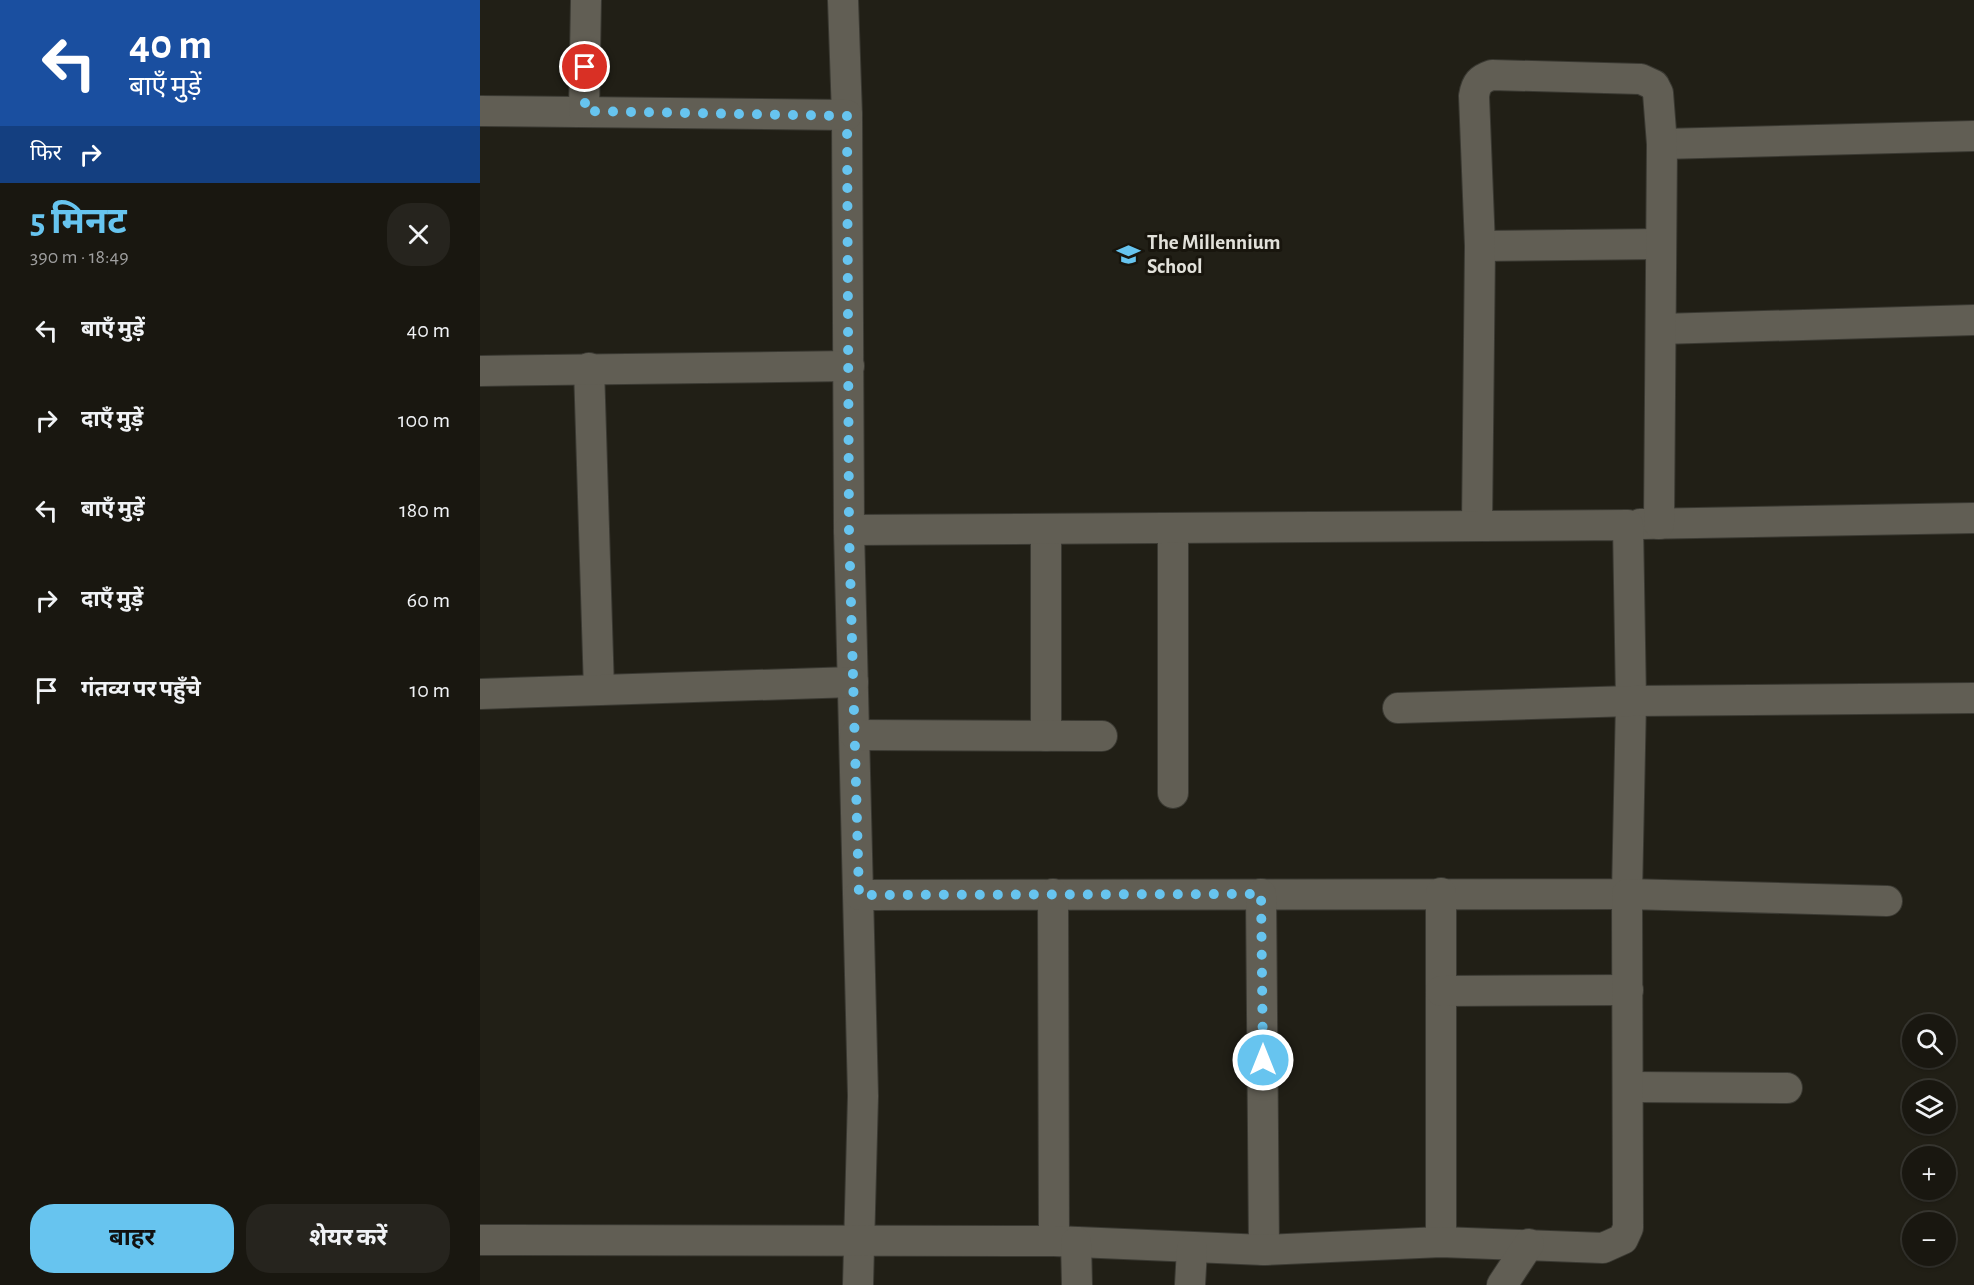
<!DOCTYPE html>
<html lang="hi">
<meta charset="utf-8">
<style>
:root{--surface:#191710;--page:#26241e;--text:#f1f3f6;--muted:#9f9f9f;--line:#373630;--accent:#67c4ef}
body{margin:0;font-family:"Alegreya Sans","Noto Sans Devanagari",sans-serif;background:var(--page);color:var(--text);height:100vh;display:flex;flex-direction:column;font-size:22px;white-space:nowrap}
*{box-sizing:border-box;margin:0}
p{font-size:20px;color:var(--muted)}
.icon{flex:none;width:33px;height:33px;fill:none;stroke:currentColor;stroke-width:2;stroke-linecap:round;stroke-linejoin:round}
.map{position:relative;flex:1;overflow:hidden}
.details{display:flex;flex-direction:column;background:var(--surface);width:480px}
.details>*{flex:none}
.guide{background:#1a4fa0;color:#fff;overflow:hidden}
.buttons{position:absolute;left:1422px;top:1014px;display:grid;gap:12px}
.buttons a{display:grid;place-items:center;width:54px;height:54px;border-radius:50%;background:var(--surface);box-shadow:0 2px 4px #0004,0 0 0 2px var(--line);font-size:30px}
.pin{position:absolute;display:grid;place-items:center;width:51px;height:51px;color:#fff;margin:-26px;border:3px solid #fff;border-radius:50%;box-shadow:0 2px 6px #0007}
.me{position:absolute;width:66px;margin:-33px;rotate:0deg;stroke-linejoin:round;filter:drop-shadow(0 0 4px #0008)}
.turn{display:flex;align-items:center;gap:21px;height:126px;padding:0 30px;font-size:27px}
.turn .icon{width:78px;height:78px;stroke-width:2.5}
.turn b{display:block;font-size:42px;line-height:51px}
.then{display:flex;align-items:center;height:57px;padding:0 30px;background:#0003;gap:12px;font-size:22px}
.round{display:grid;place-items:center;flex:none;width:63px;height:63px;border-radius:24px;background:var(--page)}
.overview{display:flex;align-items:center;justify-content:space-between;height:102px;padding:0 30px}
h1{font-size:36px;font-weight:700;line-height:45px;color:var(--accent)}
.action{display:flex;gap:12px;margin-top:auto;padding:12px 30px}
.action a{flex:1;height:69px;border-radius:24px;background:var(--accent);color:#111;font-size:24px;font-weight:700;line-height:69px;text-align:center}
.action a+a{background:var(--page);color:var(--text)}
ul{padding:0;list-style:none}
li{display:flex;align-items:center;gap:18px;height:90px;padding:0 30px}
li div{flex:1}
li b{display:block;font-size:22px}
li em{font-style:normal}
main{display:flex;flex:1;min-height:0}
.map>svg:first-child{display:block}
.lines{fill:none;stroke-linecap:round;stroke-linejoin:round}
.minor-casing{stroke:#3a3932;stroke-width:32}
.minor{stroke:#615e54;stroke-width:30}
.route{stroke:#67c4ef;stroke-width:10;stroke-dasharray:0 18}
.labels{text-anchor:middle;dominant-baseline:central;stroke-width:6;stroke-linejoin:round;paint-order:stroke}
.poi-label{font-size:21px;font-weight:bold;fill:#e2e1da;stroke:#18150d;text-anchor:start}
</style>
<main>
<section class="details">
<div class="guide">
<div class="turn"><svg class="icon" aria-label="left" viewBox="0 0 24 24"><path d="M17 20v-9H6M10 6l-5 5 5 5"/></svg><div><b>40 m</b>बाएँ मुड़ें</div></div>
<div class="then">फिर<svg class="icon" aria-label="right" viewBox="0 0 24 24"><path d="M7 20v-9h11M14 6l5 5-5 5"/></svg></div>
</div>
<div class="overview"><div><h1>5 मिनट</h1><p>390 m · 18:49</p></div><a class="round"><svg class="icon" aria-label="close" viewBox="0 0 24 24"><path d="M6 6l12 12M18 6L6 18"/></svg></a></div>
<ul>
<li><svg class="icon" aria-label="left" viewBox="0 0 24 24"><path d="M17 20v-9H6M10 6l-5 5 5 5"/></svg><div><b>बाएँ मुड़ें</b></div><em>40 m</em></li>
<li><svg class="icon" aria-label="right" viewBox="0 0 24 24"><path d="M7 20v-9h11M14 6l5 5-5 5"/></svg><div><b>दाएँ मुड़ें</b></div><em>100 m</em></li>
<li><svg class="icon" aria-label="left" viewBox="0 0 24 24"><path d="M17 20v-9H6M10 6l-5 5 5 5"/></svg><div><b>बाएँ मुड़ें</b></div><em>180 m</em></li>
<li><svg class="icon" aria-label="right" viewBox="0 0 24 24"><path d="M7 20v-9h11M14 6l5 5-5 5"/></svg><div><b>दाएँ मुड़ें</b></div><em>60 m</em></li>
<li><svg class="icon" aria-label="arrive" viewBox="0 0 24 24"><path d="M6 21V4h12l-3 4 3 4H6"/></svg><div><b>गंतव्य पर पहुँचे</b></div><em>10 m</em></li>
</ul>
<div class="action"><a>बाहर</a><a>शेयर करें</a></div>
</section>
<div class="map">
<svg width="1494" height="1285" viewBox="0 0 1494 1285">
<rect width="100%" height="100%" fill="#211f16"/>
<g class="lines">
<defs>
<g id="minor">
<path d="M363 0 367 115 369 530 383 1096 378 1285"/>
<path d="M0 111 367 115"/>
<path d="M104 111 106 0"/>
<path d="M1182 144 1494 136"/>
<path d="M1000 246 1181 244"/>
<path d="M1181 329 1494 320"/>
<path d="M109 368 119 690"/>
<path d="M0 371 369 366"/>
<path d="M1160 524 1494 518"/>
<path d="M997 526 1000 246 994 96C996 83 1000 79 1012 75L1161 79 1174 85 1178 93 1182 144 1179 524"/>
<path d="M693 528V793"/>
<path d="M566 529V736"/>
<path d="M369 530 1148 525 1151 701 1147 894 379 895"/>
<path d="M0 694 373 682"/>
<path d="M918 708 1151 701 1494 698"/>
<path d="M375 735 622 736"/>
<path d="M961 893V1242"/>
<path d="M573 894 574 1241"/>
<path d="M781 894 784 1250"/>
<path d="M961 991 1148 990"/>
<path d="M1149 1087 1307 1088"/>
<path d="M0 1240 574 1241 784 1250 961 1242 1123 1248 1143 1239 1148 1228 1147 894 1407 901"/>
<path d="M596 1242 597 1285"/>
<path d="M710 1285 712 1249"/>
<path d="M1022 1285 1049 1244"/>
</g>
</defs>
<!-- minor casing -->
<use href="#minor" class="minor-casing"/>
<!-- minor -->
<use href="#minor" class="minor"/>
</g>
<g class="lines">
<!-- route -->
<path class="route" d="M105 67V111L367 116 369 530 379 895 781 894 783 1060"/>
</g>
<!-- icons -->
<defs>
<symbol id="school-bare" viewBox="-9 -9 18 18"><path d="M0-5L7-2L0 1L-7-2ZM-4 1L0 2.5L4 1V4Q0 6-4 4Z" fill="#67c4ef" stroke="#18150d" stroke-width="2.5" paint-order="stroke"/></symbol>
</defs>
<g fill-rule="evenodd">
<use href="#school-bare" x="632" y="238" width="33" height="33"/>
</g>
<g class="labels">
<!-- poi labels -->
<g class="poi-label">
<text x="667" y="242">The Millennium<tspan x="667" dy="24">School</tspan></text>
</g>
</g>
</svg>
<div class="buttons">
<a><svg class="icon" aria-label="search" viewBox="0 0 24 24"><circle cx="10" cy="10" r="6"/><path d="M15 15l6 6"/></svg></a>
<a><svg class="icon" aria-label="layers" viewBox="0 0 24 24"><path d="M12 4l9 5-9 5-9-5zM3 14l9 5 9-5"/></svg></a>
<a>+</a>
<a>−</a>
</div>
<div class="pin" style="left:105px;top:67px;background:#d93025"><svg class="icon" aria-label="arrive" viewBox="0 0 24 24"><path d="M6 21V4h12l-3 4 3 4H6"/></svg></div>
<svg class="me" style="left:783px;top:1060px" viewBox="-20 -20 40 40"><circle r="17" fill="#67c4ef" stroke="#fff" stroke-width="3"/><path d="M0-11L8 9 0 5-8 9z" fill="#fff"/></svg>
</div>
</main>
